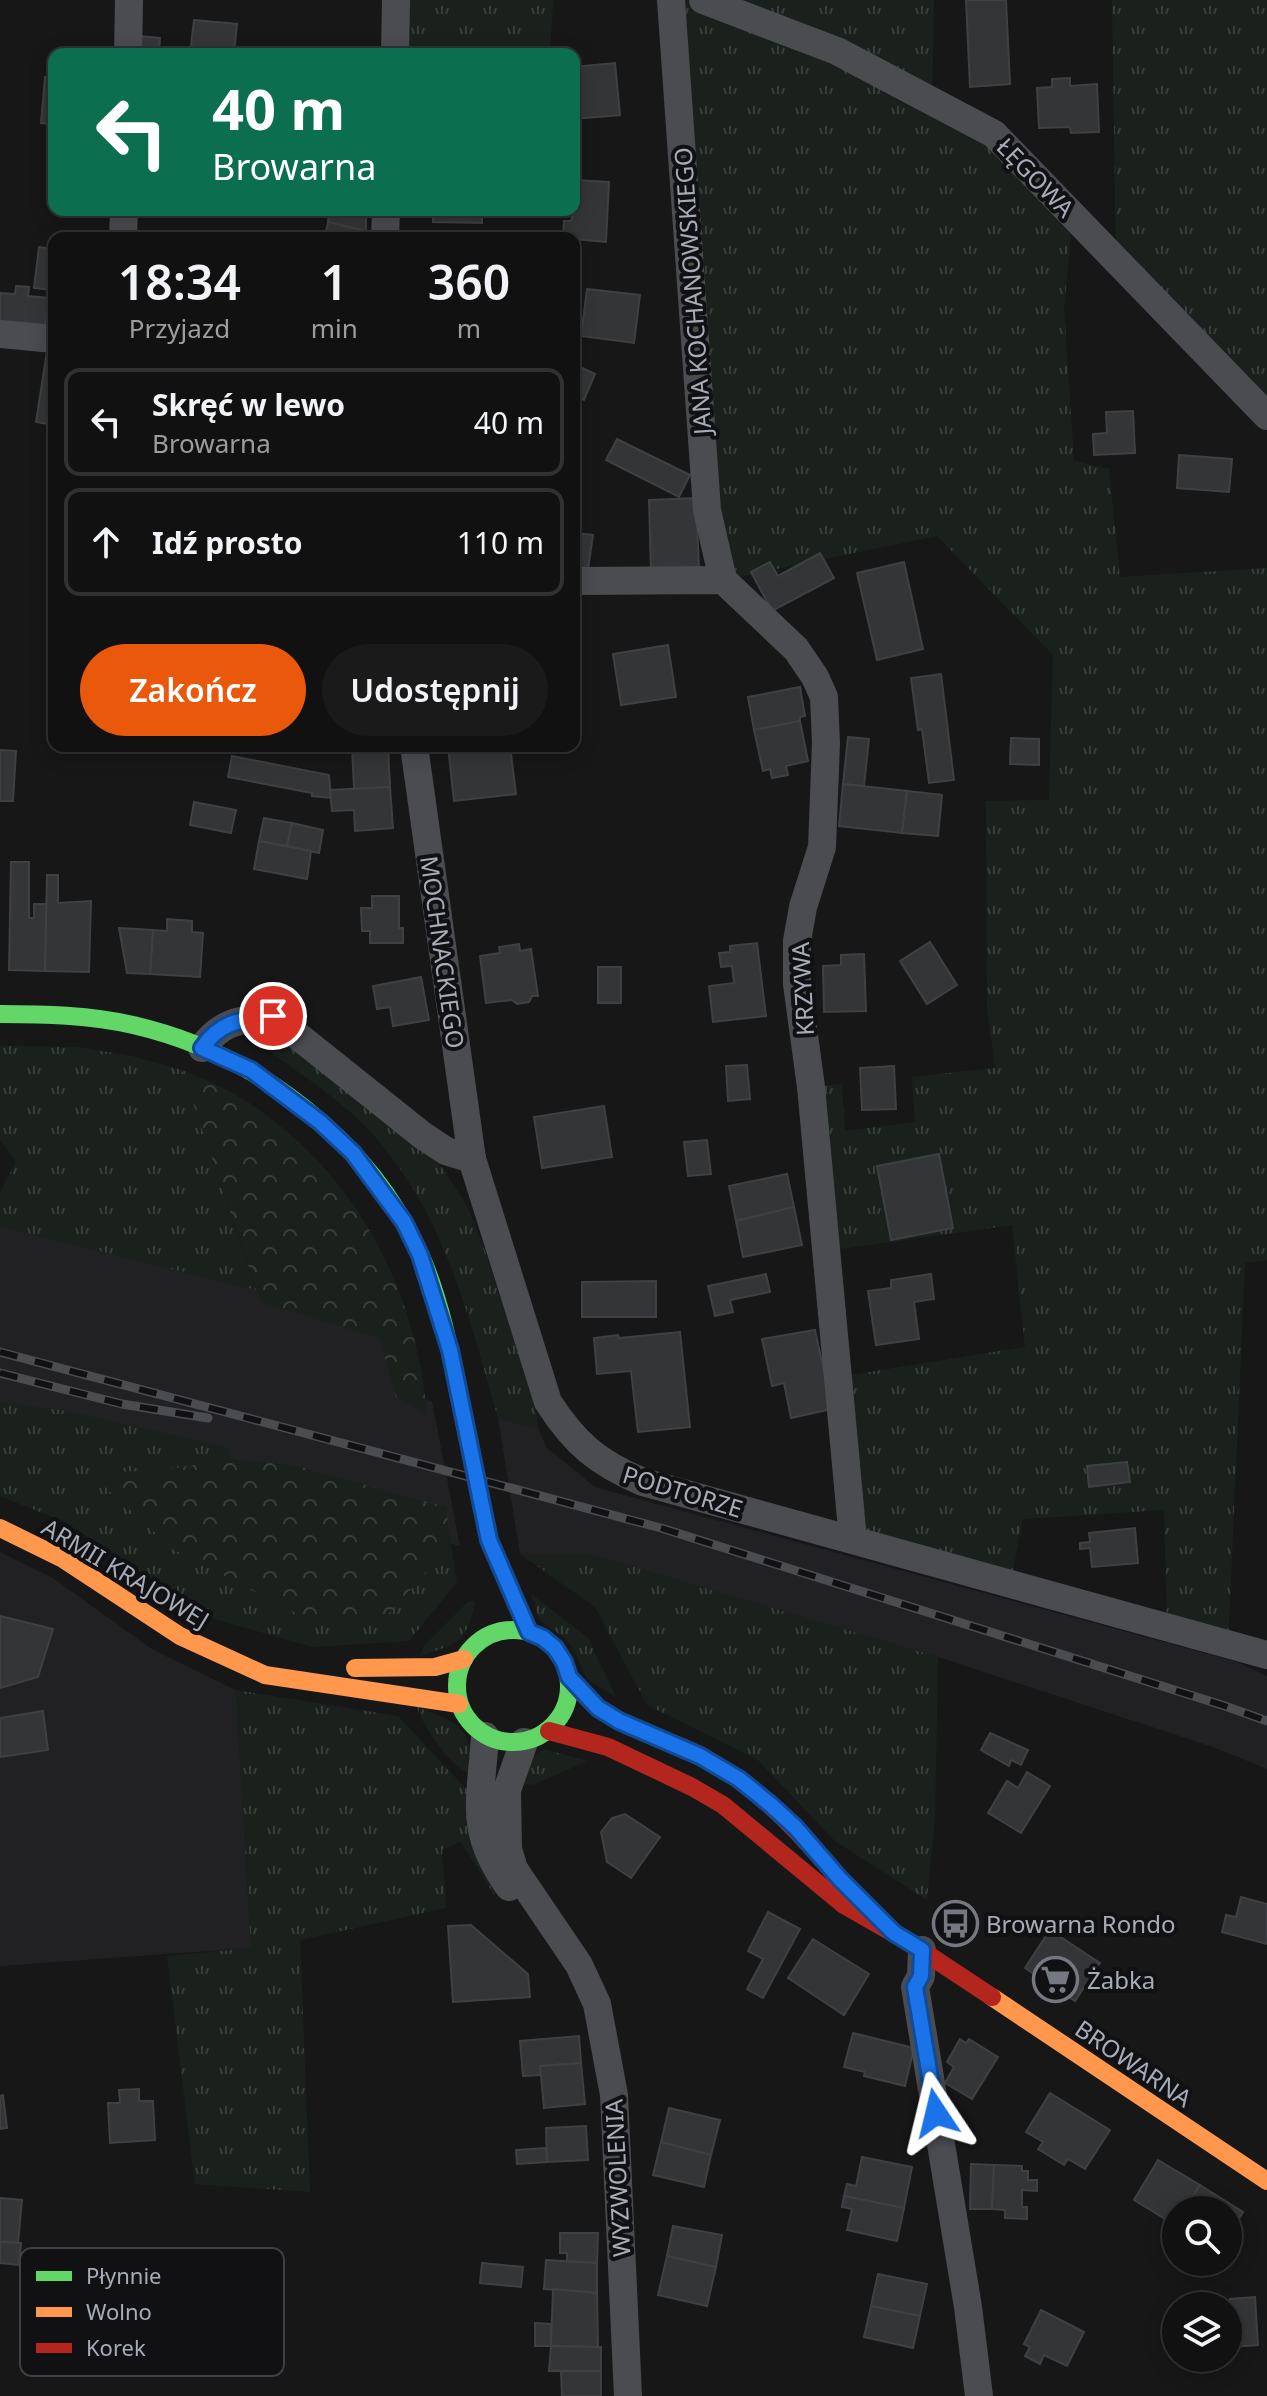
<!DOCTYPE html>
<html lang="pl">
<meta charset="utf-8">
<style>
:root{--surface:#111;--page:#1a1a1a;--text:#f1f3f6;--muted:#9c9d9f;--line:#303131;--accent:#ea580c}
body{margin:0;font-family:"Noto Sans",sans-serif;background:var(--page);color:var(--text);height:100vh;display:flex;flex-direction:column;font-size:30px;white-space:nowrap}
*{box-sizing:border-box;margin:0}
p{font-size:26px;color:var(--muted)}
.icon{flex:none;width:44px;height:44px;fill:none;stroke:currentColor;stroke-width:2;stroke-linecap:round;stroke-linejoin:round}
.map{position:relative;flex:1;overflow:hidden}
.panel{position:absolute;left:48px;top:232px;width:532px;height:520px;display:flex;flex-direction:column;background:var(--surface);border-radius:16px;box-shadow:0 4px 20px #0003,0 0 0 2px var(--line)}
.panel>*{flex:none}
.hud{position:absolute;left:48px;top:48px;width:532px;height:168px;border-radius:16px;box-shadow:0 4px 20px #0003,0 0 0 2px var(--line);background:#0b6e4f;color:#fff;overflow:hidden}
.tools{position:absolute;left:1162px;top:2196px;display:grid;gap:16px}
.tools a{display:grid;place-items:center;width:80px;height:80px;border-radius:50%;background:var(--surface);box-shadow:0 4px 20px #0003,0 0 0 2px var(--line);font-size:40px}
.pin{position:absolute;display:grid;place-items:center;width:68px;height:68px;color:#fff;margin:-34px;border:4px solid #fff;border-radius:50%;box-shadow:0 2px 8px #0007}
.me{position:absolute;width:88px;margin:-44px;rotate:350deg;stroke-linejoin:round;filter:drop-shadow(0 0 6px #0008)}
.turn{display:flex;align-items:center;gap:28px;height:168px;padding:0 32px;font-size:36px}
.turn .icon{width:104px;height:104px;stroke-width:2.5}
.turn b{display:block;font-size:56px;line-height:68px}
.eta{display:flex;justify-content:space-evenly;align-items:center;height:136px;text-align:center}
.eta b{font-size:48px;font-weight:600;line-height:56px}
.button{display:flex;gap:16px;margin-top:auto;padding:16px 32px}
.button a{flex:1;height:92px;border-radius:48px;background:var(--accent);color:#fff;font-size:32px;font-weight:600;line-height:92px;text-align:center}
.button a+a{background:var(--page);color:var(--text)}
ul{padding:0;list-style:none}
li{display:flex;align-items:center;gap:24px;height:108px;margin:0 16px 12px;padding:0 16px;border:4px solid var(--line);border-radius:16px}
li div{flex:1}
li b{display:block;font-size:30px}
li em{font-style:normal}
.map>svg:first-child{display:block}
.built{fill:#212124}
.grass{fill:url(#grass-tufts)}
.forest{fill:url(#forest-crowns)}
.building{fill:#343537;stroke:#3f4043;stroke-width:2}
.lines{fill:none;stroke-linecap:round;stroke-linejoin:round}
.street{stroke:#4b4c50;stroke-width:28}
.fast{stroke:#63d668;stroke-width:18}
.slow{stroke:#ff974d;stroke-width:18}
.jam{stroke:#b3261e;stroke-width:18}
.rail-casing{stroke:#4b4c4f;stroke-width:9}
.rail{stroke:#111113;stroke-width:6;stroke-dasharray:18;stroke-linecap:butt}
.fast-bridge{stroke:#63d668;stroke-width:18}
.route-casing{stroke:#114b97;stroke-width:20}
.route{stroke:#1a73e8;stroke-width:14}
.labels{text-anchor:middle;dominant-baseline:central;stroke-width:8;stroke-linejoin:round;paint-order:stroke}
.street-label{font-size:24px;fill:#a7acb9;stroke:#111113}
.poi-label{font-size:24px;fill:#a7acb9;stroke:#111113;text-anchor:start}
.key{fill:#111113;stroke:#3e4045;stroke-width:2}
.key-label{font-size:22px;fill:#a7acb9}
</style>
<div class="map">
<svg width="1267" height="2396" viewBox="0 0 1267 2396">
<defs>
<pattern id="grass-tufts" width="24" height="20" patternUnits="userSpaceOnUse" patternTransform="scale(2)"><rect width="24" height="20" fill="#1a211c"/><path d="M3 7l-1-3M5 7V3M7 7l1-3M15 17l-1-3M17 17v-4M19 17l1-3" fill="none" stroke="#383f3b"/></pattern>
<pattern id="forest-crowns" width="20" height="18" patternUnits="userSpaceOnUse" patternTransform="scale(2)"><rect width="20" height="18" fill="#1a211c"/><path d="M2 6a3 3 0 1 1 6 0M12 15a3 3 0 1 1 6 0" fill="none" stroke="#383f3b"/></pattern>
</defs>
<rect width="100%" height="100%" fill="#171717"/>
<!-- built -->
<g class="built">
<path d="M0 1226 256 1290 391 1327 401 1394 432 1401 460 1546 0 1443Z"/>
<path d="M498 1418 539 1429 546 1447 595 1487 1237 1662 1267 1676V1769L1213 1747 938 1657 590 1554H520Z"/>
<path d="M0 1552 53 1578 153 1650 236 1690 251 1948 0 1966Z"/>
</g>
<!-- grass -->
<g class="grass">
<path d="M394 0H553L550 54H394Z"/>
<path d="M671 0H934L932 101 1073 215 1064 308 1074 461 1109 469 1120 577 1267 568V1260L1245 1263 1228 1644 1167 1627 1164 1510 1023 1519 1010 1584 853 1540 838 1377 1025 1347 1012 1225 826 1251 811 1087 842 1084 845 1131 915 1122 912 1077 995 1068 987 1007 986 801 1049 800 1053 655 937 536 723 580Z"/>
<path d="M1112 0H1267V403L1116 260Z"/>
<path d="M267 1040 283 1042 422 1146 443 1169 466 1204 483 1245 533 1396 539 1429 498 1418C469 1318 447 1221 377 1139 348 1104 295 1070 258 1043Z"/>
<path d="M0 1046 77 1047 132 1056 182 1070 256 1290 0 1226V1192L16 1162 0 1140Z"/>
<path d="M0 1402 67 1411 228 1447 230 1459 158 1471 90 1473 385 1617 451 1546 457 1582 409 1641 312 1647 211 1618 65 1522 0 1496Z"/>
<path d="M520 1554H590L938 1657 935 1817 927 1900 835 1841 758 1760 647 1705 595 1607Z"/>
<path d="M531 1594 588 1638 616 1697 587 1679 572 1646 564 1637 540 1621Z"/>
<path d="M469 1601H475C467 1642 458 1644 420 1656L424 1646Z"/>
<path d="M236 1690 398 1716 468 1791 495 1896 461 1842 442 1850 446 1908 300 1940 310 2192 195 2184 167 1956 251 1948Z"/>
<path d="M417 1707C461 1724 469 1725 474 1775 452 1770 424 1728 417 1707Z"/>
<path d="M544 1749 587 1761 533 1785 517 1783 534 1755Z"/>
</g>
<!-- forest -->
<g class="forest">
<path d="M182 1070C202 1079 224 1087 243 1099 353 1170 416 1285 427 1415L396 1397 379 1338 261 1303Z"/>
<path d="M230 1459 293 1465 446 1507 451 1546 385 1617 298 1614 172 1549 89 1472 158 1471Z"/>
</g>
<!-- building -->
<g class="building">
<path d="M966 0H1006L1010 84 970 87Z"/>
<path d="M194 20 237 24 234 54H190Z"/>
<path d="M139 36 160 38 159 54H138Z"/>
<path d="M615 63 620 115 574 119V67Z"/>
<path d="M45 77 54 78V124L41 123Z"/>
<path d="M1070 78V86L1097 84 1099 132 1071 133 1070 127 1039 128 1037 88 1052 87V79Z"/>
<path d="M574 180 609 182 606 242 563 238 564 221H571L574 210Z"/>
<path d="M329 210H376V212H366V231L328 222Z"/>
<path d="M433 210H482V223L433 222Z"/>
<path d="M328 222 366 231 364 238H310L325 236Z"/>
<path d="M39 247 54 249 49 290 34 288Z"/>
<path d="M53 256 54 257V329L45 328Z"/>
<path d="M16 286 29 287 28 296 49 298 45 328 0 323V293L15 294Z"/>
<path d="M587 289 640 295 634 343 581 336Z"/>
<path d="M47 351 54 352V425L36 422Z"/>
<path d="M574 364 595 374 584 400 574 395Z"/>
<path d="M1133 411 1135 453 1094 455 1093 434 1107 433 1106 412Z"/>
<path d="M617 439 690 475 679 497 606 460Z"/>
<path d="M1179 455 1232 459 1229 492 1177 488Z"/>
<path d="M696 498 699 569 651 571 649 500Z"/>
<path d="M574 533 593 535 587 576 574 575Z"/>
<path d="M820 553 834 578 772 611 751 572 770 562 778 576Z"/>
<path d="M904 562 923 649 877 660 857 573Z"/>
<path d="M668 645 676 697 621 705 613 654Z"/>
<path d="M941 674 954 780 929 783 922 729 918 730 911 678Z"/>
<path d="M800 687 805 716 800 717V721L754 730 748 697Z"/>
<path d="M800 721 808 761 786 766 788 775 772 778 770 769 763 771 754 730Z"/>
<path d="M848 737 869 739 864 786 843 784Z"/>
<path d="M1011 738 1039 739V765L1010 764Z"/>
<path d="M352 746H388L390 787 354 789Z"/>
<path d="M448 746H510L516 794 454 801Z"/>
<path d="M0 750 16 751 13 801H0Z"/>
<path d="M232 756 329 775 331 798 312 796V793L228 777Z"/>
<path d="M843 784 907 791 902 833 839 826Z"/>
<path d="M390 787 393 828 355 831 354 810 332 811 330 790Z"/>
<path d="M907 791 942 795 938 836 902 833Z"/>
<path d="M194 802 236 810 231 833 190 825Z"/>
<path d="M264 818 292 823 287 846 259 841Z"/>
<path d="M292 823 323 830 319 853 287 846Z"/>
<path d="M259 841 311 851 307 879 254 869Z"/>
<path d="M11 862H29V918H34V904H47L45 971 9 970Z"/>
<path d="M47 875H58V903L91 901 89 972 45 971Z"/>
<path d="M372 896H399V928H403V943H370V931H362L361 908H372Z"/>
<path d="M167 919 192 921V932L203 933 200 977 150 974 153 930 167 931Z"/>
<path d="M119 928 153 930 150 974 127 973Z"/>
<path d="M930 942 957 985 927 1004 900 961Z"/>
<path d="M757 943 766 1016 713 1022 709 986 734 983 732 966 721 967 719 953 730 952V946Z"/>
<path d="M519 944 520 951 531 949 538 996H532L529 1002 517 1004 512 1000 486 1003 480 956 500 953 499 947Z"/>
<path d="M864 954 866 1011 824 1012 823 966 841 965V955Z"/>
<rect x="598" y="967" width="23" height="36"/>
<path d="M421 977 429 1020 393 1026 390 1007 377 1009 373 986Z"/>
<path d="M747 1065 750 1099 728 1101 726 1066Z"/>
<path d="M894 1066 896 1109 862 1110 860 1068Z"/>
<path d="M604 1106 612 1157 542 1168 534 1117Z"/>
<path d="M707 1140 711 1174 688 1176 684 1142Z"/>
<path d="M939 1154 953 1228 891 1240 877 1166Z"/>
<path d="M787 1174 794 1207 736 1221 729 1186Z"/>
<path d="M794 1207 802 1245 743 1257 736 1221Z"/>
<path d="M766 1274 770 1292 730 1300 733 1312 715 1316 708 1286Z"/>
<path d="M931 1274 934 1299 914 1302 919 1339 876 1345 868 1291 891 1288V1280Z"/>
<path d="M656 1281V1317H582V1282Z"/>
<path d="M815 1330 832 1409 791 1418 784 1383 772 1386 762 1339Z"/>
<path d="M680 1332 690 1427 638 1432 631 1371 597 1374 594 1338 618 1335 619 1338Z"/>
<path d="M1127 1462 1130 1482 1089 1487 1087 1466Z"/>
<path d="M1135 1528 1138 1563 1092 1567 1090 1548 1080 1549V1543L1090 1542 1089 1533Z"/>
<path d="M0 1616 53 1629 38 1677 0 1688Z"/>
<path d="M43 1711 48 1750 0 1757V1718Z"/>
<path d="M990 1733 1028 1750 1021 1765 1011 1760 1009 1766 981 1750Z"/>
<path d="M1027 1772 1050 1786 1021 1833 988 1813 1007 1781 1018 1788Z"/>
<path d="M625 1814 660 1837 631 1878 607 1862 601 1832 612 1818Z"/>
<path d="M1241 1897 1267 1904V1944L1222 1932 1226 1915 1236 1917Z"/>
<path d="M768 1912 800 1929 763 1998 747 1989 763 1959 748 1951Z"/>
<path d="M471 1925 528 1974 530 1997 453 2002 448 1926Z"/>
<path d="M1050 1930 1100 1963 1075 2001 1025 1968Z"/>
<path d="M813 1939 869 1974 844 2015 788 1978Z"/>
<path d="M853 2033 914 2048 905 2086 864 2076 865 2072 844 2067Z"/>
<path d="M579 2036 581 2063 540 2066 541 2075 523 2076 520 2041Z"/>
<path d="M960 2039 966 2043 969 2039 998 2057 972 2099 945 2083 954 2067 947 2062Z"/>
<path d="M581 2063 585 2104 544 2108 540 2066Z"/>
<path d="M139 2089V2101H153L155 2140 110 2143 108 2103H120L119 2090Z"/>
<path d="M1050 2093 1110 2130 1085 2169 1068 2159 1064 2165 1038 2149 1043 2142 1026 2132Z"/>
<path d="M3 2095 7 2128 0 2129V2096Z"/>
<path d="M669 2108 720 2120 711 2155 661 2142Z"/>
<path d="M586 2126 588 2160 547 2162 546 2128Z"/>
<path d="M661 2142 711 2155 704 2187 653 2175Z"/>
<path d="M546 2148 547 2162 517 2164 516 2150Z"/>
<path d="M862 2157 912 2167 904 2208 844 2196 847 2184 856 2186Z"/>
<path d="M1158 2160 1200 2185 1184 2210H1176L1175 2225 1134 2200Z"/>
<path d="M971 2164 994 2165 992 2209H970Z"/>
<path d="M994 2165 1022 2166V2171H1028V2180H1037V2191L1022 2190V2207H1027V2219L1005 2218V2210L992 2209Z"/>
<path d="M1200 2185 1243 2212 1228 2236V2210H1184Z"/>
<path d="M844 2196 904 2208 897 2241 847 2230 852 2209 842 2207Z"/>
<path d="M0 2198 22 2200 18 2243 0 2242Z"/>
<path d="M673 2226 722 2235 716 2267 667 2256Z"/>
<path d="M560 2233H598L597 2263 567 2262V2253H560Z"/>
<path d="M0 2242 21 2243 19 2265 0 2263Z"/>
<path d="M667 2256 716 2267 707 2306 658 2295Z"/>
<path d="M546 2260 597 2263V2293L544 2289Z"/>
<path d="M482 2263 523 2267 521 2287 480 2283Z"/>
<path d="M878 2274 927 2284 920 2316 871 2306Z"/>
<path d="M553 2289 597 2293 598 2347 551 2346Z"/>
<path d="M1255 2297 1258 2345 1233 2347 1228 2344 1230 2299Z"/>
<path d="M871 2306 920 2316 913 2348 864 2337Z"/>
<path d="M1041 2310 1084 2332 1067 2366 1044 2355 1040 2364 1025 2356 1030 2347 1024 2344Z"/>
<path d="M535 2323 551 2324V2346H535Z"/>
<path d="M551 2346 601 2347V2371H549Z"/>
<path d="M561 2371H601V2396H562Z"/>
</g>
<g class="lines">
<!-- street -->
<g class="street">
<path d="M671 0 707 510 723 580"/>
<path d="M703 0 837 51 994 134 1267 416"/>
<path d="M128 54 129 0"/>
<path d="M395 54 396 0"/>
<path d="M123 238 124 210"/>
<path d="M385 238 386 210"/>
<path d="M0 334 54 339"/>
<path d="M574 581 723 580 796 649 815 677 824 697 826 743 822 847 803 907 797 941V984L811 1087 853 1540"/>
<path d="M414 746 472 1159"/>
<path d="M202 1048C222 1020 242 1020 273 1016L422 1135 446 1151 472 1159 548 1402C575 1444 598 1463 643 1482L1267 1655"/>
<path d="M485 1736C481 1802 468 1829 509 1887"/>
<path d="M524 1742 507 1790 508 1849 514 1869 579 1965 597 2004 614 2095 628 2396"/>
<path d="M922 1950 921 1976 915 1987 968 2307 979 2396"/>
</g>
<!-- fast -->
<g class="fast">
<path d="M0 1014C44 1014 90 1015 133 1025 255 1053 370 1140 421 1256 440 1300 450 1349 459 1396"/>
<circle cx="513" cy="1686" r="56"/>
</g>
<!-- slow -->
<g class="slow">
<path d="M0 1528 63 1559 180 1636 265 1675 459 1704"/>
<path d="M489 1540 529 1632"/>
<path d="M355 1668 435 1667 464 1659"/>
<path d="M992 1997 1267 2181"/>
</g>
<!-- jam -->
<g class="jam">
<path d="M569 1677C578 1688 587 1700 598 1708 629 1732 670 1739 703 1757 752 1784 791 1823 827 1865"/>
<path d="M549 1731 608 1747 692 1787 723 1805 844 1905 912 1944 992 1997"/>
</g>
<defs>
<g id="rail">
<path d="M0 1352 661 1528 1225 1706 1267 1721"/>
<path d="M0 1373 122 1404 208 1418"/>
</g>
</defs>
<!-- rail casing -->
<use href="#rail" class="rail-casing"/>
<!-- rail -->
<use href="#rail" class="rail"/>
<!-- fast-bridge -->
<path class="fast-bridge" d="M459 1396 489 1540"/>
</g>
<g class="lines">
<defs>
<path id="route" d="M273 1016C242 1020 221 1020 202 1048L251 1070 320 1122 353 1153 404 1222 420 1255 450 1350 489 1540 529 1632 543 1638 555 1648 564 1662 569 1677 598 1708 619 1721 700 1756 739 1779 771 1805 795 1827 840 1879 894 1933 922 1950 921 1976 915 1987 936 2113"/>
</defs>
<!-- route casing -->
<use href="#route" class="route-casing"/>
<!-- route -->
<use href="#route" class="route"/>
</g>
<!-- icons -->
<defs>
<symbol id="bus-ring" viewBox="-11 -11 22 22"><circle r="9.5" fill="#111113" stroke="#757880" stroke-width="1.5"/><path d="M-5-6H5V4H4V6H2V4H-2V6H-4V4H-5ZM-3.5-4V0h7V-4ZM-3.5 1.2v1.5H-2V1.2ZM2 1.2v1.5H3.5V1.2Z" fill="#757880"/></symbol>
<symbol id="supermarket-ring" viewBox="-11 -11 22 22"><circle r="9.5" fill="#111113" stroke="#757880" stroke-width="1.5"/><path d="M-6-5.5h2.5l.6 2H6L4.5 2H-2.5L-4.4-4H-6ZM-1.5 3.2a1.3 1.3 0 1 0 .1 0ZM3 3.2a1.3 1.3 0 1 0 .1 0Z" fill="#757880"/></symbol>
</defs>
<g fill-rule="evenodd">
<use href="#bus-ring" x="930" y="1898" width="51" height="51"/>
<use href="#supermarket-ring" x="1030" y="1954" width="51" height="51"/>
</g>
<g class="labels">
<!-- street labels -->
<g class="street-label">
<text transform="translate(1036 177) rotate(46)">ŁĘGOWA</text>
<text transform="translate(692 291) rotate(-94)">JANA KOCHANOWSKIEGO</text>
<text transform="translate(443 952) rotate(82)">MOCHNACKIEGO</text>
<text transform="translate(802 989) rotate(-93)">KRZYWA</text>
<text transform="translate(683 1491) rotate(17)">PODTORZE</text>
<text transform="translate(126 1573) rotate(31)">ARMII KRAJOWEJ</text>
<text transform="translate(1134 2063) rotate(34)">BROWARNA</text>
<text transform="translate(617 2178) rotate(-93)">WYZWOLENIA</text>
</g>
<!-- poi labels -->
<g class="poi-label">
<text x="986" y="1923">Browarna Rondo</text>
<text x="1087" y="1979">Żabka</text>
</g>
</g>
<!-- legend -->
<rect x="20" y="2248" width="264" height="128" rx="12" class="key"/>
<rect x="36" y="2271" width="36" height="10" fill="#63d668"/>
<rect x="36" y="2307" width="36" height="10" fill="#ff974d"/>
<rect x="36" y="2343" width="36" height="10" fill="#b3261e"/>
<g class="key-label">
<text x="86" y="2284">Płynnie</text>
<text x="86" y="2320">Wolno</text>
<text x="86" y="2356">Korek</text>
</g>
</svg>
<div class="tools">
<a><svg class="icon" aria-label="search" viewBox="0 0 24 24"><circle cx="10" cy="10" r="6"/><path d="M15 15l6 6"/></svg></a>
<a><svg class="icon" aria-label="layers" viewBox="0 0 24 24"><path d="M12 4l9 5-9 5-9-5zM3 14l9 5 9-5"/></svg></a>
</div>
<div class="pin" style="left:273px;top:1016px;background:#d93025"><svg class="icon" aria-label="arrive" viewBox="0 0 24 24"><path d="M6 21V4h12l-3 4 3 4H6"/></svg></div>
<svg class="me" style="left:936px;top:2113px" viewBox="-20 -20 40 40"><path d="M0-17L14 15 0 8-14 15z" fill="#1a73e8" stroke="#fff" stroke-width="4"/></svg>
<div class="hud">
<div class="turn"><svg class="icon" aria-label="left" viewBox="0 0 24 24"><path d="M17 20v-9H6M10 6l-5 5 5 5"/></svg><div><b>40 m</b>Browarna</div></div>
</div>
<section class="panel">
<div class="eta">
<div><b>18:34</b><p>Przyjazd</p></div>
<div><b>1</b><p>min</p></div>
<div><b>360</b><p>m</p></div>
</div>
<ul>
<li><svg class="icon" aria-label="left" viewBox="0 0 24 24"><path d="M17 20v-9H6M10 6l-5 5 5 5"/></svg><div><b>Skręć w lewo</b><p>Browarna</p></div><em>40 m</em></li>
<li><svg class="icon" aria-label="ahead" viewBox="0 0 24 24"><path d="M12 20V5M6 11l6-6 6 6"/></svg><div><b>Idź prosto</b></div><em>110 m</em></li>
</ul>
<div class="button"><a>Zakończ</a><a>Udostępnij</a></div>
</section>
</div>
